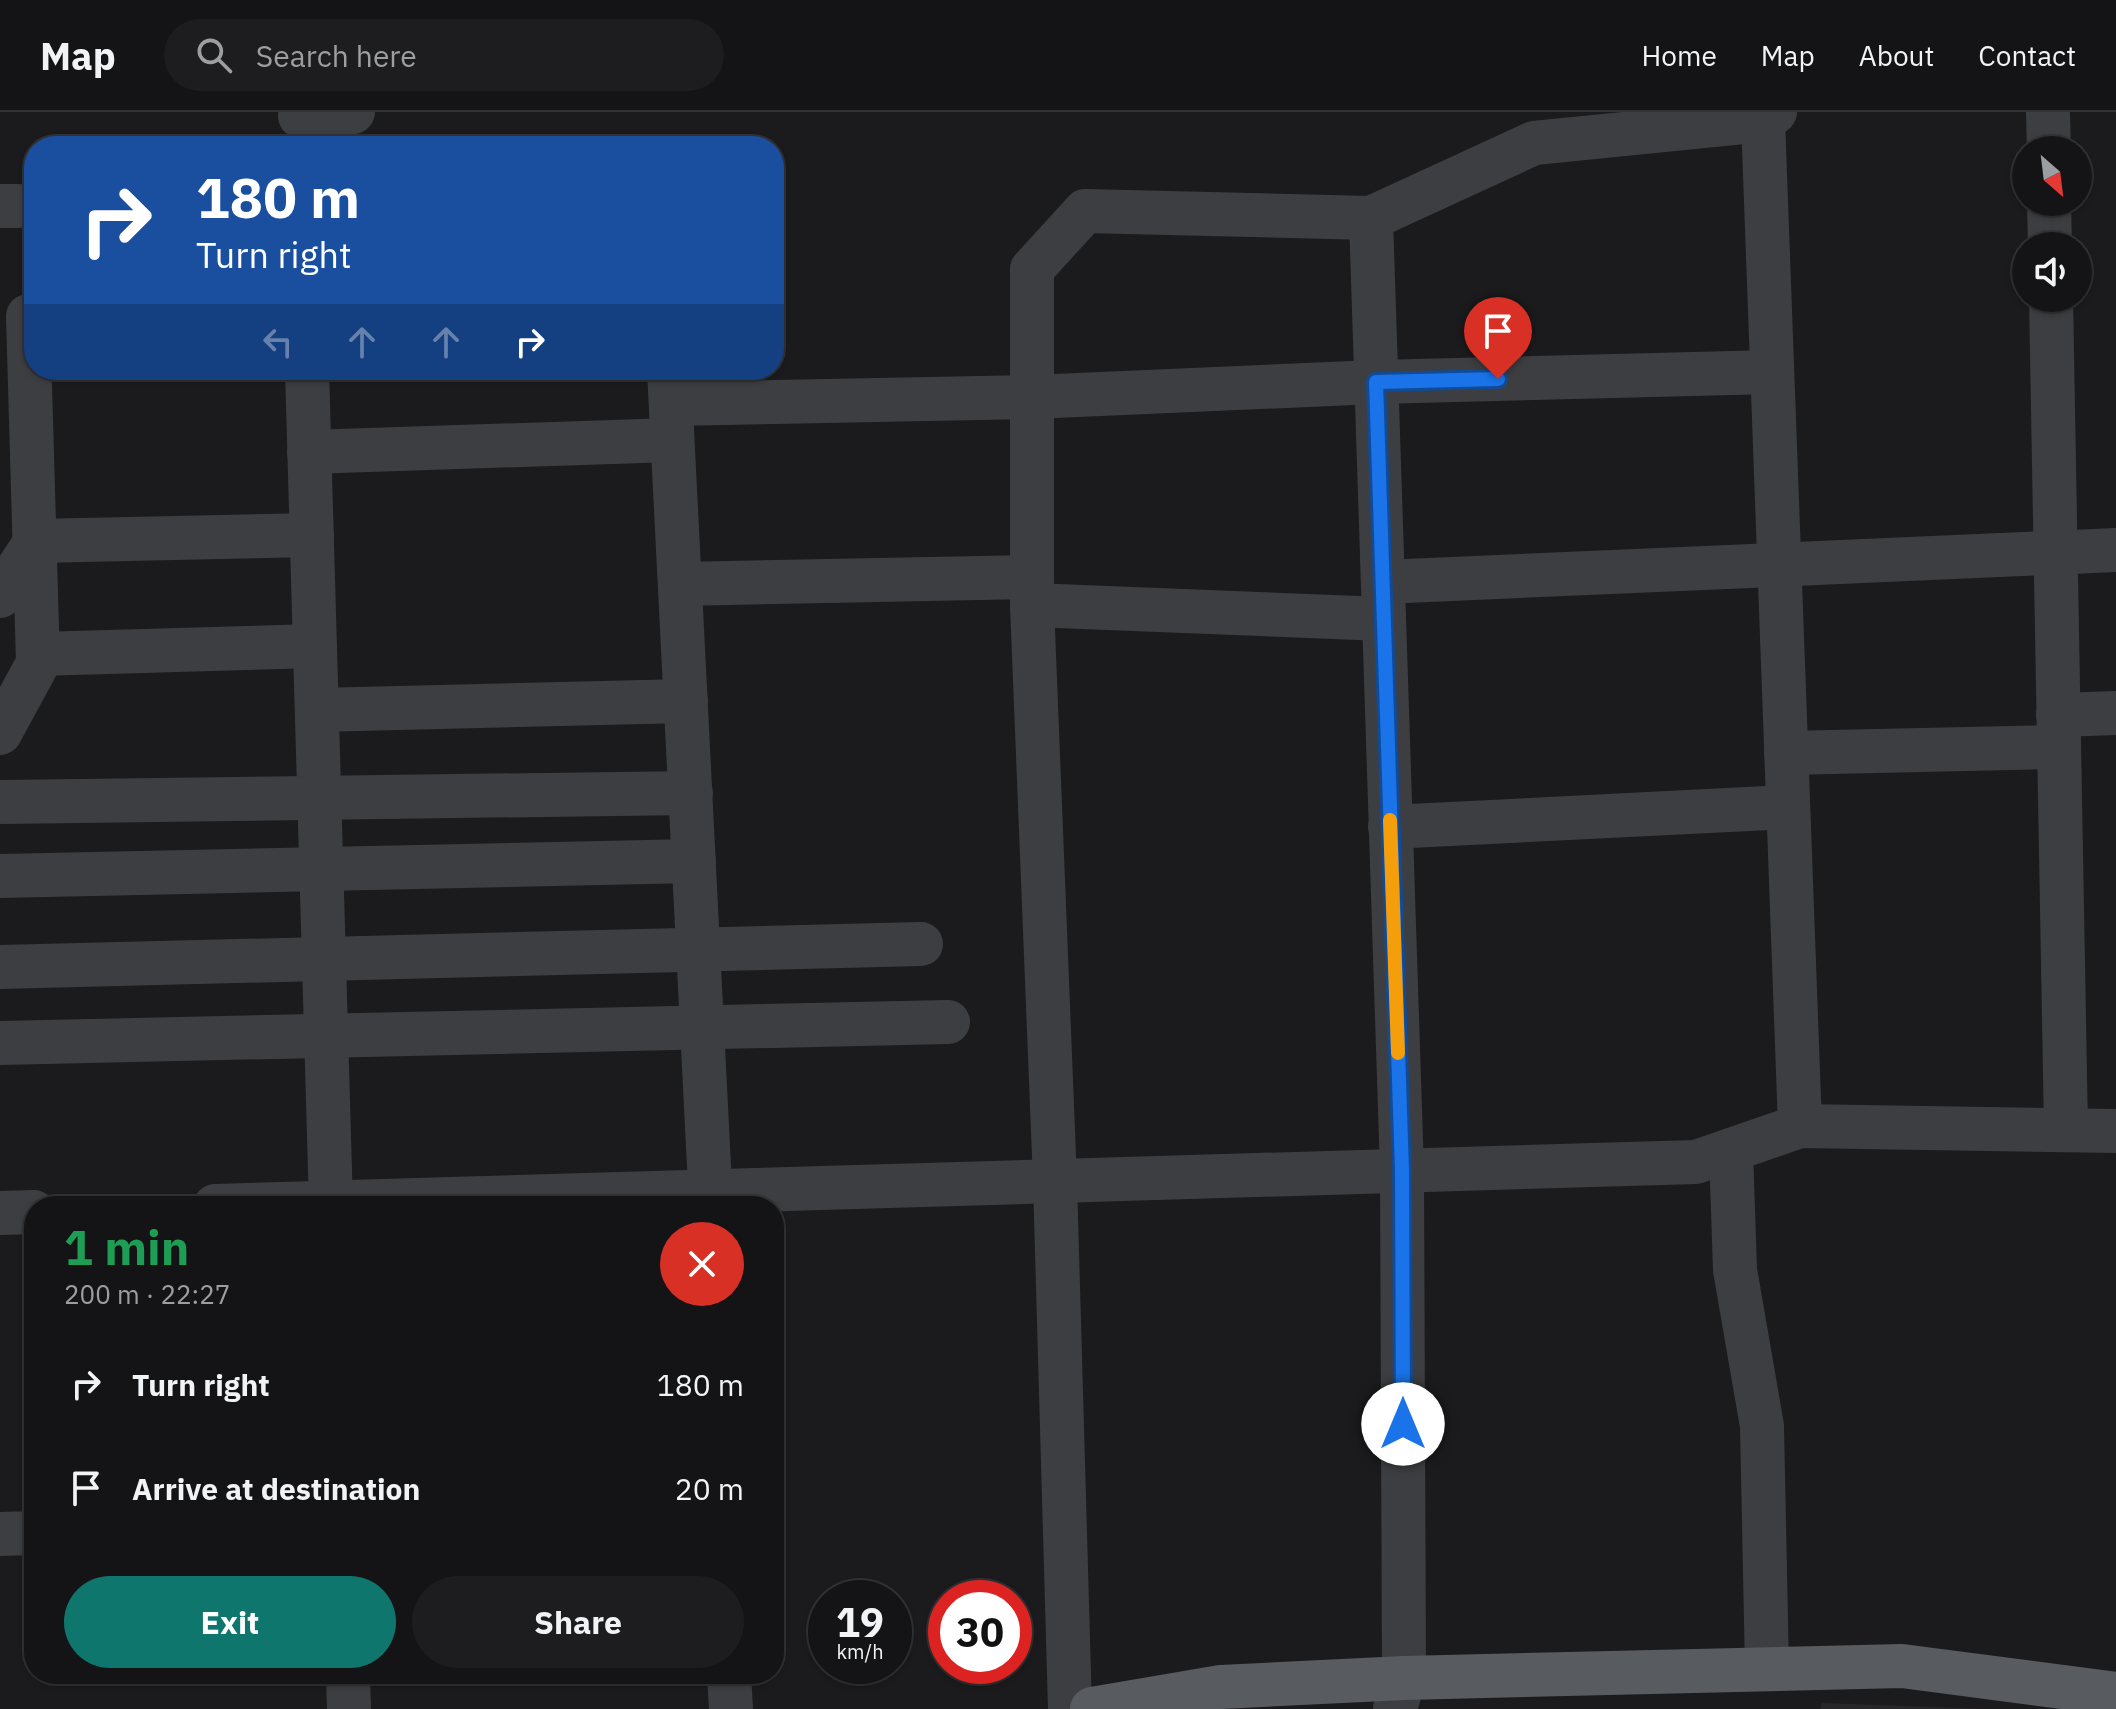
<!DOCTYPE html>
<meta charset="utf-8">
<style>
:root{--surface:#141416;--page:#1d1d1f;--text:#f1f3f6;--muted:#9d9ea1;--line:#333335;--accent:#0f766e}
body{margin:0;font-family:"IBM Plex Sans",sans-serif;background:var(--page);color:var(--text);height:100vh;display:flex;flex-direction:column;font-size:30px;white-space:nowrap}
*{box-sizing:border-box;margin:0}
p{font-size:26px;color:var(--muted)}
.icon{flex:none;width:44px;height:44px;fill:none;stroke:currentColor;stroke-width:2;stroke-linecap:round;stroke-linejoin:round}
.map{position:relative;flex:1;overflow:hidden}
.details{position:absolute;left:24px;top:1084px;width:760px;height:488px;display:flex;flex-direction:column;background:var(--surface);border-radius:32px;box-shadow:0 2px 6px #0004,0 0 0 2px var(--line)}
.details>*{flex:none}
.top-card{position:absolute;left:24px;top:24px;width:760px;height:244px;border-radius:32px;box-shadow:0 2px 6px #0004,0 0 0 2px var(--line);background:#1a4fa0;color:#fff;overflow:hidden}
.needle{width:52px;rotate:152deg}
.buttons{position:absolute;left:2012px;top:24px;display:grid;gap:16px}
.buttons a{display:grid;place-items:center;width:80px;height:80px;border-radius:50%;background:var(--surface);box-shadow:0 2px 6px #0004,0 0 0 2px var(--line);font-size:40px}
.speed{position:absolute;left:808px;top:1468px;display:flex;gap:16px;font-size:40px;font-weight:700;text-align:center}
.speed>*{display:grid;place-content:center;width:104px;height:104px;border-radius:50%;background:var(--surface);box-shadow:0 2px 6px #0004,0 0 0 2px var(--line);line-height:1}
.speed small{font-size:20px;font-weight:400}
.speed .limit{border:12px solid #d22;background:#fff;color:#111}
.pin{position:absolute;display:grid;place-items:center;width:68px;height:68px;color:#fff;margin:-82px -34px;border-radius:50% 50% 50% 0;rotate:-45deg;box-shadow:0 0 8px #0007}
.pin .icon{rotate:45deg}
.me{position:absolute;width:88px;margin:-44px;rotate:0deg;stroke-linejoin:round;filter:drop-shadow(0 0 6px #0008)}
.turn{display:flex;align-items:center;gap:28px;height:168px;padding:0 40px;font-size:36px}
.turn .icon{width:104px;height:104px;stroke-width:2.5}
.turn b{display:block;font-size:56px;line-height:68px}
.lanes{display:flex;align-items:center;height:76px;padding:0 40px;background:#0003;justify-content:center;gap:40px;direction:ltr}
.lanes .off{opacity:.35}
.round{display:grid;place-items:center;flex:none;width:84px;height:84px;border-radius:42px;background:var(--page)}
.headline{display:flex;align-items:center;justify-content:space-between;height:136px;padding:0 40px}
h1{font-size:48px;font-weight:700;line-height:60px;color:#1e9e55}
.action{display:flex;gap:16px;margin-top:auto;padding:16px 40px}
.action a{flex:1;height:92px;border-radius:48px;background:var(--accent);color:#fff;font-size:32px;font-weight:700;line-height:92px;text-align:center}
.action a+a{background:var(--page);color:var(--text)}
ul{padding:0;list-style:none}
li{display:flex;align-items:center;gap:24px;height:104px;padding:0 40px}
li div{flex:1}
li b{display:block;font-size:30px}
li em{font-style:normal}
header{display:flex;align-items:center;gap:48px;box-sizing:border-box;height:112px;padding:0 40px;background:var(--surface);border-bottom:2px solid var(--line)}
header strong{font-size:38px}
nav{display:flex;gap:44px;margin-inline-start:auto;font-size:28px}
.search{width:560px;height:72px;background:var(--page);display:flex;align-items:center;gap:20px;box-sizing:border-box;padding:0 28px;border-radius:44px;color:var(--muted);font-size:30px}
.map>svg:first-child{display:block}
.built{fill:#27272a}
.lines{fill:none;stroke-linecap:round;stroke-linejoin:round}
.minor{stroke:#3c3e41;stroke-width:44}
.major{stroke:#585b60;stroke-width:44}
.route-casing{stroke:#114b97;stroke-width:20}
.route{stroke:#1a73e8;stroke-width:14}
.slow{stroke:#f59e0b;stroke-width:14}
</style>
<header>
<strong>Map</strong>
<div class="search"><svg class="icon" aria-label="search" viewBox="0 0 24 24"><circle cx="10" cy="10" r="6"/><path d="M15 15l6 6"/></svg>Search here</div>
<nav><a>Home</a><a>Map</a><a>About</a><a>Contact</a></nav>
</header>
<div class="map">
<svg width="2116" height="1597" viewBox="0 0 2116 1597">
<rect width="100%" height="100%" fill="#1b1b1d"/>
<!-- built -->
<path class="built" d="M1822 1591 1991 1597H1820Z"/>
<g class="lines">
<!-- minor -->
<g class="minor">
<path d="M2048 0 2049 38"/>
<path d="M300 4 353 0"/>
<path d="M1763 8 1800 1014"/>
<path d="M2049 90 2050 134"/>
<path d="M0 94H19"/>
<path d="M1371 106 1402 1059 1404 1566 1395 1597"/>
<path d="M2051 186 2066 1018"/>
<path d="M307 258 331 1094"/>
<path d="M669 258 711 1094"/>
<path d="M671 292 1032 285 1376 270 1772 260"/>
<path d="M309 340 672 328"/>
<path d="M1383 470 2116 438"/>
<path d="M680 472 1031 465"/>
<path d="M0 484 36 429 312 423"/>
<path d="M1032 493 1384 507"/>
<path d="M38 542 315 534"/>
<path d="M317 598 686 589"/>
<path d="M2058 603 2116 601"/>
<path d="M0 621 38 551 28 204"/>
<path d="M1786 641 2059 635"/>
<path d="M0 690 691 681"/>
<path d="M1390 715 1788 695"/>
<path d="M0 764 694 749"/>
<path d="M0 855 921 832"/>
<path d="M0 931 948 910"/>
<path d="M1731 1038 1735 1158 1762 1314 1767 1557"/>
<path d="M215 1094 1696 1050 1800 1014 2116 1019"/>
<path d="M0 1101 34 1100"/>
<path d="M0 1422 34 1421"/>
<path d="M348 1562 349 1597"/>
<path d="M729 1562 731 1597"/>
<path d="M1070 1597 1055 1069 1032 493V157L1085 99 1371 106 1534 31 1763 8 1775 0"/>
</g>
<!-- major -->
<path class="major" d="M1092 1597 1221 1575 1404 1566 1902 1554 2116 1582"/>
</g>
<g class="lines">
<defs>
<path id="route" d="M1403 1312 1402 1059 1376 270 1498 267"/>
</defs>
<!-- route casing -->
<use href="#route" class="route-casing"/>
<!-- route -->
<use href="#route" class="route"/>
<!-- slow -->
<path class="slow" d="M1390 708 1398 941"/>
</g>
</svg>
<div class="buttons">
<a><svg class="needle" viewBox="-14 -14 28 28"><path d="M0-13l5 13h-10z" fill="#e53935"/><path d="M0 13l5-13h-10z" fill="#9d9ea1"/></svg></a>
<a><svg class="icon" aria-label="sound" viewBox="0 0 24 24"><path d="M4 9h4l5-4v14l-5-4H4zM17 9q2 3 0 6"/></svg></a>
</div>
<div class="speed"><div>19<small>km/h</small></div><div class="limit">30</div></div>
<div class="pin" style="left:1498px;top:267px;background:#d93025"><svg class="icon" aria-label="arrive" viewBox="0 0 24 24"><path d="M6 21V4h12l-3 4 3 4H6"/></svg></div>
<svg class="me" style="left:1403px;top:1312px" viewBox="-20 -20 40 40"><circle r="19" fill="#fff"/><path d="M0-13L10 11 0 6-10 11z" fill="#1a73e8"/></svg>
<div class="top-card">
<div class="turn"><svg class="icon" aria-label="right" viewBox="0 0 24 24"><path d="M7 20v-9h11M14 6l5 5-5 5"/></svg><div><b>180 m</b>Turn right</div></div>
<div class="lanes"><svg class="icon off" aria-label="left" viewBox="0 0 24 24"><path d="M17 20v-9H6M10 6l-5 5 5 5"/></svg><svg class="icon off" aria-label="ahead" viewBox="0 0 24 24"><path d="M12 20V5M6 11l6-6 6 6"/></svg><svg class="icon off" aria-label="ahead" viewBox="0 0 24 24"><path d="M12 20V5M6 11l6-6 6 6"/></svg><svg class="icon" aria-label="right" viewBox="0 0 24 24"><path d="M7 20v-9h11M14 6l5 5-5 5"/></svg></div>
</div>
<section class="details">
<div class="headline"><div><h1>1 min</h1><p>200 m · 22:27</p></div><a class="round" style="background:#d93025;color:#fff"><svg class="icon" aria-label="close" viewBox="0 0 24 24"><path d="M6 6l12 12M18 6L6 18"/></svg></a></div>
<ul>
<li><svg class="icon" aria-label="right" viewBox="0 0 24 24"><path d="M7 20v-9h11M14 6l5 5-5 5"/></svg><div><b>Turn right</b></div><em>180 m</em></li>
<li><svg class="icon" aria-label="arrive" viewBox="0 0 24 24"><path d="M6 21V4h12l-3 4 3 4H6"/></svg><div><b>Arrive at destination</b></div><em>20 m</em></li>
</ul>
<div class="action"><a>Exit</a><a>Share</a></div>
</section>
</div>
